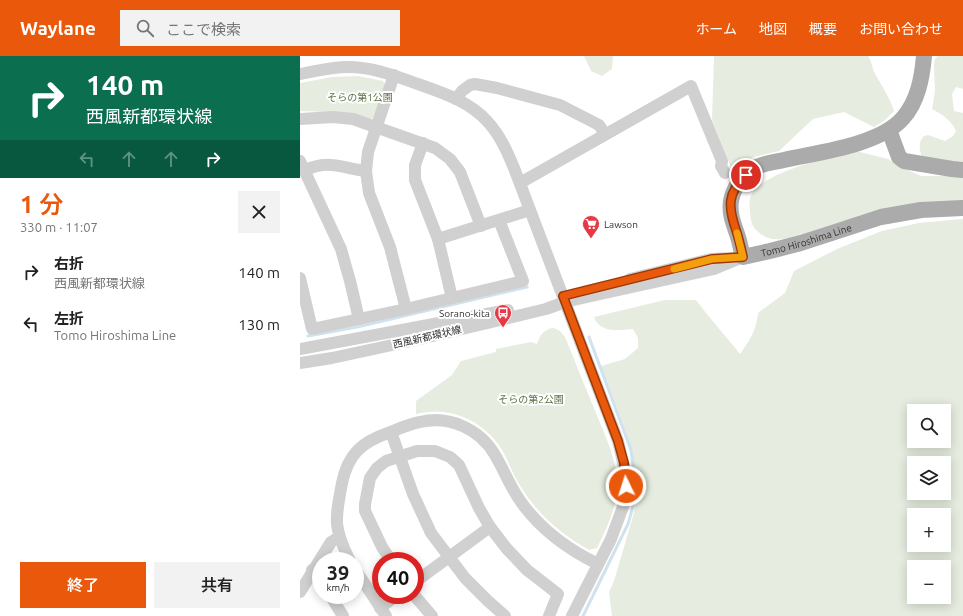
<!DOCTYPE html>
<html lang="ja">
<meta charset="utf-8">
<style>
:root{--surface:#fff;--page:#f2f2f2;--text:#222;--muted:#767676;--accent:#ea580c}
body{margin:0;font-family:Ubuntu,"Noto Sans JP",sans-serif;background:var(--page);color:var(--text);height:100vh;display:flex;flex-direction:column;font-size:15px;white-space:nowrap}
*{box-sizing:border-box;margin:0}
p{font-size:13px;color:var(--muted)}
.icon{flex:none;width:22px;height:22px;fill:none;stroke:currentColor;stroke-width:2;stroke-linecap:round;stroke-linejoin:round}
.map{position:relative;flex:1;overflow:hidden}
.drawer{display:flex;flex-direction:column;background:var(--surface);width:300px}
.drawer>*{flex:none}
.top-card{background:#0b6e4f;color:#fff;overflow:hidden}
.tools{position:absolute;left:607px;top:348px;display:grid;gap:8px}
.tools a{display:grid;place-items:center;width:44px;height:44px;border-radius:0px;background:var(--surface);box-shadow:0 2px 10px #0003;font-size:20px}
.speed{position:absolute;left:12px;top:496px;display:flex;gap:8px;font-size:20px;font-weight:700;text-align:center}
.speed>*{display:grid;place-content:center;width:52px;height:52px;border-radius:50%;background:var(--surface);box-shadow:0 2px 10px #0003;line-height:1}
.speed small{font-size:10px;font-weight:400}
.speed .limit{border:6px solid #d22;background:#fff;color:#111}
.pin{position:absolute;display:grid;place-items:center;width:34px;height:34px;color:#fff;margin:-17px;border:2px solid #fff;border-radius:50%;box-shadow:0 1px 4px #0007}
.me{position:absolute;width:44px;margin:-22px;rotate:356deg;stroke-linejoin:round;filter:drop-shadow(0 0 3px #0008)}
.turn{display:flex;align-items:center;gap:14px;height:84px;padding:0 20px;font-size:18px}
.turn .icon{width:52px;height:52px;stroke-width:2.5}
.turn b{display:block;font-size:28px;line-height:34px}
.lanes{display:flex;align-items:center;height:38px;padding:0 20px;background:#0003;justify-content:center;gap:20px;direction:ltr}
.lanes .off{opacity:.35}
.round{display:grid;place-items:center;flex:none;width:42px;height:42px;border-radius:0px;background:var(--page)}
.overview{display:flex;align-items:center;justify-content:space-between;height:68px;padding:0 20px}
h1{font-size:24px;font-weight:600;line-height:30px;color:var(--accent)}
.action{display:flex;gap:8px;margin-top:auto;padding:8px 20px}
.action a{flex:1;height:46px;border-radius:0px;background:var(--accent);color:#fff;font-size:16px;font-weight:600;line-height:46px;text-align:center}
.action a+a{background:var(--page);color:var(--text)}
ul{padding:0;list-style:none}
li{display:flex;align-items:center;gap:12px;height:52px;padding:0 20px}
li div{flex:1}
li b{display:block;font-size:15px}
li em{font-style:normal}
header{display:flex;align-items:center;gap:24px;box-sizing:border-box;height:56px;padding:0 20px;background:var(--accent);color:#fff}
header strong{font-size:19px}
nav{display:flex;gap:22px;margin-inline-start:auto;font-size:14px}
.search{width:280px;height:36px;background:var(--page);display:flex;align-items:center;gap:10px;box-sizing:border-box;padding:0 14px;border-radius:0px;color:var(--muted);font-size:15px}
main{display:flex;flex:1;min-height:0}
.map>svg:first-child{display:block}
.green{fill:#e6ecdf;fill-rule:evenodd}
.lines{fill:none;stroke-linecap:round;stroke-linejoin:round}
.stream{stroke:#cfe2ee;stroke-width:3}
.minor{stroke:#d0d0d0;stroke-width:12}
.major{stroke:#ababab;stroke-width:16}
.route-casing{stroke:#983908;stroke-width:10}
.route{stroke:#ea580c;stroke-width:7}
.slow{stroke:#f59e0b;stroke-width:7}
.labels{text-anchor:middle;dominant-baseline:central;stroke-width:4;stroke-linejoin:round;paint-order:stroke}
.park-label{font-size:10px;fill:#56703f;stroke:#fff}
.poi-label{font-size:10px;fill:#333;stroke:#fff;text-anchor:start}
.street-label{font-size:10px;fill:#333;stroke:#fff}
</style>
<header>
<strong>Waylane</strong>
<div class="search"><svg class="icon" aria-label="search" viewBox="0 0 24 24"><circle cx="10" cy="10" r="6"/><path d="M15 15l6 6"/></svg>ここで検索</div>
<nav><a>ホーム</a><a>地図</a><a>概要</a><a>お問い合わせ</a></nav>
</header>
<main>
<section class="drawer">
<div class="top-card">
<div class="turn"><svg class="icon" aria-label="right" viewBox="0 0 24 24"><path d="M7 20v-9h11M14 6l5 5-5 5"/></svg><div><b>140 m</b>西風新都環状線</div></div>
<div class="lanes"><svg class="icon off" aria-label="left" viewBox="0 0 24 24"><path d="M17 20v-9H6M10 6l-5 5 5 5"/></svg><svg class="icon off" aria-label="ahead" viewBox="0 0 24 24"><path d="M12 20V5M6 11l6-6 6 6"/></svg><svg class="icon off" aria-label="ahead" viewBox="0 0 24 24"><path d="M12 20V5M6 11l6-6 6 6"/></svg><svg class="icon" aria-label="right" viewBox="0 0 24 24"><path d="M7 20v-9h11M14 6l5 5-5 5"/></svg></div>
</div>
<div class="overview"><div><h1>1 分</h1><p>330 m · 11:07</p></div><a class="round"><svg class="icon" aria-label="close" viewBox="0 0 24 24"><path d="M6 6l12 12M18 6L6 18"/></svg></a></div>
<ul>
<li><svg class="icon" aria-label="right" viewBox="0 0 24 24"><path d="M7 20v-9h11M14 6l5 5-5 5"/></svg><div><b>右折</b><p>西風新都環状線</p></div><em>140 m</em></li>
<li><svg class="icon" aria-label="left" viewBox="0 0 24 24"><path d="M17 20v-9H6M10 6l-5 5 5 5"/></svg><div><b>左折</b><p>Tomo Hiroshima Line</p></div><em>130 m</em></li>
</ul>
<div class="action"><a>終了</a><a>共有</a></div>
</section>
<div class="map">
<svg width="663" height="560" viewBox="0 0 663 560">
<rect width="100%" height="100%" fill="#fff"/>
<!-- green -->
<g class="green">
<path d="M284 0H313L312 13 302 20 291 15Z"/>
<path d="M414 0H568C572 6 572 12 575 18 582 30 590 42 594 55L585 64 574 71 544 56 513 63 479 95 454 101 432 114 412 64Z"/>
<path d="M638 0H663V33L656 31 652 38 654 55 663 57V109L623 104C620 96 617 87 624 80L628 79 645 85 653 80 656 75C652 65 642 58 632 53L635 35 634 8 635 3Z"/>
<path d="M58 20 83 25 86 30 75 61 69 64 28 56 0 55V27L32 21Z"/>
<path d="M552 94 588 103 603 112 621 120H663V145C623 152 582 157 543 165 524 170 491 186 472 183 463 181 452 173 451 164 450 157 449 149 450 142 456 118 530 101 552 94Z"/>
<path d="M663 163V560H312L309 536 314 525 334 457 337 427 332 397 325 374 301 310 325 303 338 292V282L333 273C319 274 300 278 294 261L365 244H396C410 263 426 280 440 298 450 284 456 275 458 257L485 237 494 215 537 193 582 175 619 167ZM614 355H644V385H614ZM614 407H644V437H614ZM614 459H644V489H614ZM614 511H644V541H614Z"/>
<path d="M254 272 260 275 265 281C275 305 284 329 294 352 305 380 318 404 317 434 315 455 306 474 297 492L289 494C268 482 248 467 233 448 225 438 218 427 213 417 209 408 206 400 201 392 183 364 148 349 116 358V345L152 319 161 305 196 296V293L231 286 237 288C240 279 244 273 254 272Z"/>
</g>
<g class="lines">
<!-- stream -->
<g class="stream">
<path d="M8 280 57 271 227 231"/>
<path d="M283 560 328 468 333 450 336 430 331 394 289 281"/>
</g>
<!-- minor -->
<g class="minor">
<path d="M0 18C16 15 32 11 48 11 73 11 95 20 118 28 143 37 169 45 187 65 200 79 207 95 214 112L318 385 326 419V437L324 448 311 483 272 560"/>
<path d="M94 19 68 96 66 115 69 137 90 191 106 253"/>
<path d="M156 43 162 35 170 29 175 28 197 32 260 49 299 69 305 78"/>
<path d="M0 63 33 61 53 63 135 92 150 103 160 116 181 170"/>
<path d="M123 87 115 109V124L138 183 230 154"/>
<path d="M0 105 41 193 50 225 59 263"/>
<path d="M5 114C30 103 41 112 66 115"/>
<path d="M220 127 391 30 422 105 421 110 425 117"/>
<path d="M138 183 152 242"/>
<path d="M0 222 12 273 106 253 223 225 199 164"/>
<path d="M330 223 411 203 433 202"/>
<path d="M0 293 208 254"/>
<path d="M0 307 32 302 120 283 246 253 265 246 296 239 414 213 443 201"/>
<path d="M91 376 113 438 131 477 165 522 188 545 205 560"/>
<path d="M50 505C33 471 35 464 42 427 48 398 62 386 88 377 98 373 109 368 120 366 149 359 180 373 195 399 204 414 210 431 221 446 241 474 267 493 298 508"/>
<path d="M91 505 82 491 65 455V448L70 422 77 412 86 405 117 395H135L150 401 159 409 179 452 190 471 207 493 227 514 258 538 249 560"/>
<path d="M55 513 86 560"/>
<path d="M12 514 21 525"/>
<path d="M115 526 190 471"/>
<path d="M0 536 31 486 39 481"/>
<path d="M30 539 43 560"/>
<path d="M114 539 132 560"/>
<path d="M80 552 97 539"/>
</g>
<!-- major -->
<g class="major">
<path id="s1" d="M624 0C622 22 618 45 603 62 580 89 519 96 484 104 475 106 463 107 455 112 443 118 433 132 431 145 429 159 434 168 438 181 440 187 441 194 443 201L470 195 501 187 581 161 621 154 663 152"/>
<path d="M589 74 599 101 604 105 652 113 663 114"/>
</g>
</g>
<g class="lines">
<defs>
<path id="route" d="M326 430 324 407 318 385 263 240 412 203 443 201C441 192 439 183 436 174 428 151 427 137 446 119"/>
</defs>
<!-- route casing -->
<use href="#route" class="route-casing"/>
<!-- route -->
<use href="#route" class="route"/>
<!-- slow -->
<path class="slow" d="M374 213 412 203 443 201 437 177"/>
</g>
<!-- icons -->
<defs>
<symbol id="supermarket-pin" viewBox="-11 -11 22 30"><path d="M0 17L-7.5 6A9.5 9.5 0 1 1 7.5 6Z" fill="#e63946" stroke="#fff"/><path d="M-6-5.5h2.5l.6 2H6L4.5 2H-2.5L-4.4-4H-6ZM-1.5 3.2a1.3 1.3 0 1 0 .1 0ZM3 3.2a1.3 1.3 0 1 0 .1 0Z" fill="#fff"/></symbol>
<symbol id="bus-pin" viewBox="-11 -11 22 30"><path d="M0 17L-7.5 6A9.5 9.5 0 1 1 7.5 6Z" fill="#e63946" stroke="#fff"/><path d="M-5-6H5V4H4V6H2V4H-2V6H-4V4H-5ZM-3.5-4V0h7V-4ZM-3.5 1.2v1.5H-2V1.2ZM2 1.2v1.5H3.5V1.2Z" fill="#fff"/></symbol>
</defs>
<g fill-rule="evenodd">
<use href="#supermarket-pin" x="281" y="158" width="20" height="27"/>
<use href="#bus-pin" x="193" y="247" width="20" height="27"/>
</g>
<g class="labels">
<!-- park labels -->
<g class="park-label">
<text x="60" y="41">そらの第1公園</text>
<text x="231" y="343">そらの第2公園</text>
</g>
<!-- poi labels -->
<g class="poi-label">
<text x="304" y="168">Lawson</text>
<text x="190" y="257" text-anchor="end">Sorano-kita</text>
</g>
<!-- street labels -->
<g class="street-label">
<text stroke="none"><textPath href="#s1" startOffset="390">Tomo Hiroshima Line</textPath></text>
<text transform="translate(127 281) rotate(-13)">西風新都環状線</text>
</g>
</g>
</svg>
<div class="tools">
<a><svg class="icon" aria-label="search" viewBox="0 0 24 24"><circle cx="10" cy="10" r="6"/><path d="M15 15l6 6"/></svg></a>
<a><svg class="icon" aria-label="layers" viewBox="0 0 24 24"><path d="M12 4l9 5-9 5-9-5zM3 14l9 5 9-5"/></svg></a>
<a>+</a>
<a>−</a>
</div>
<div class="speed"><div>39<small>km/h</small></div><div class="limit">40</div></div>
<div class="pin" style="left:446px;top:119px;background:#d93025"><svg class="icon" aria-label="arrive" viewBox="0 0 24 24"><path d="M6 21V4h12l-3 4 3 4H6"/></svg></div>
<svg class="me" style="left:326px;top:430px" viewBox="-20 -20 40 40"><circle r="17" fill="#ea580c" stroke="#fff" stroke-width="3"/><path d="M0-11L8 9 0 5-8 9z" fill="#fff"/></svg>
</div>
</main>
